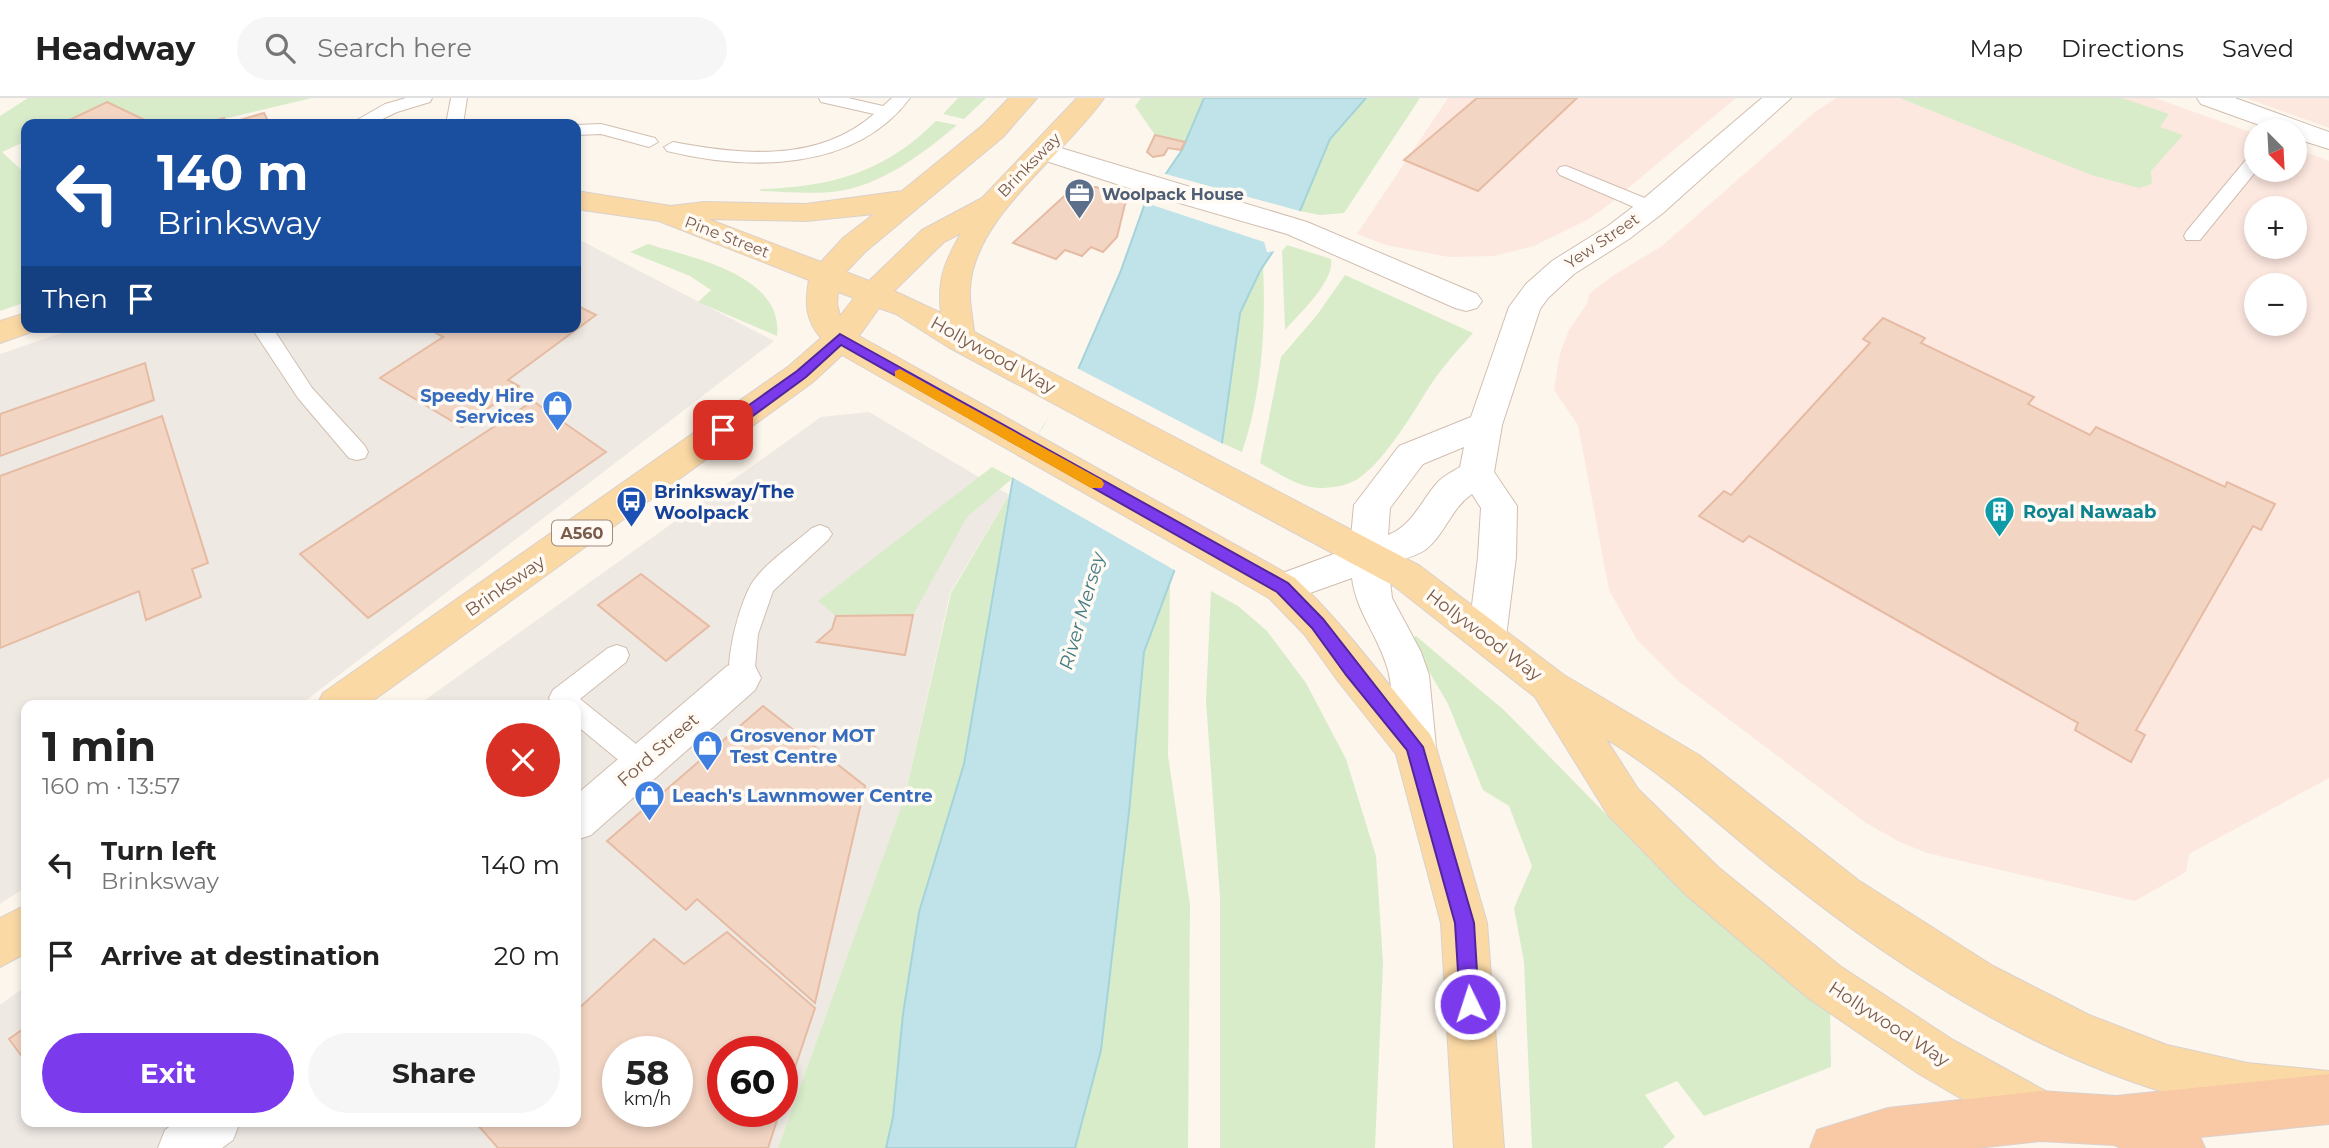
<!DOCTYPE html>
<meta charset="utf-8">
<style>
:root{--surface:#fff;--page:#f6f6f6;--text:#222;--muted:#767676;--line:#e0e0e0;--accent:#7c3aed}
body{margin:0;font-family:Montserrat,sans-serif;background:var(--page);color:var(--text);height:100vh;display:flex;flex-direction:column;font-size:26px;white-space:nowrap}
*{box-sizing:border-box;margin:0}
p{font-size:23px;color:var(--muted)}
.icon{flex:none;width:38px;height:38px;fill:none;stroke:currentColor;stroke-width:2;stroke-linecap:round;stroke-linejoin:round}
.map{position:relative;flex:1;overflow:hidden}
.details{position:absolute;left:21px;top:602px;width:560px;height:427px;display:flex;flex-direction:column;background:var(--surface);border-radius:14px;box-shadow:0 4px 10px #0003}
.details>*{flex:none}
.hud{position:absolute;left:21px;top:21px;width:560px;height:214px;border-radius:14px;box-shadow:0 4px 10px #0003;background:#1a4fa0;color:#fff;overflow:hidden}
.needle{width:46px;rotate:156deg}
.tools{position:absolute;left:2244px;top:21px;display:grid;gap:14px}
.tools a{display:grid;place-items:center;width:63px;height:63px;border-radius:50%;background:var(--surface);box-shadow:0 4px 10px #0003;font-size:35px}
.speed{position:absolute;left:602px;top:938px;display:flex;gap:14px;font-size:35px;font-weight:700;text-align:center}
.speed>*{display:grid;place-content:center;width:91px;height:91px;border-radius:50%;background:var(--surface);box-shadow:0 4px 10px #0003;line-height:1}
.speed small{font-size:18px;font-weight:400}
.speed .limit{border:10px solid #d22;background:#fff;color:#111}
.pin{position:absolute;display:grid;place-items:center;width:60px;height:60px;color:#fff;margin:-30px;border-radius:14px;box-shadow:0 4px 10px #0006}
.me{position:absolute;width:77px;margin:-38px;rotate:356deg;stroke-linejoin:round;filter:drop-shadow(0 0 5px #0008)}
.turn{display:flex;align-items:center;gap:24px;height:147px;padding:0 21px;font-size:32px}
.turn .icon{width:91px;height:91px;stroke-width:2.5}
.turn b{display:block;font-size:49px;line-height:60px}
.then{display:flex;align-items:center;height:66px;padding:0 21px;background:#0003;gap:14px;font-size:26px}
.round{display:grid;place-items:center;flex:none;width:74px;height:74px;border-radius:37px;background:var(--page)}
.head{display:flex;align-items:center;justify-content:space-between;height:119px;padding:0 21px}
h1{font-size:42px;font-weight:700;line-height:52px}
.button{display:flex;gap:14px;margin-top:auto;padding:14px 21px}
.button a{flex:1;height:80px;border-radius:42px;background:var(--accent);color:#fff;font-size:28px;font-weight:700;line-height:80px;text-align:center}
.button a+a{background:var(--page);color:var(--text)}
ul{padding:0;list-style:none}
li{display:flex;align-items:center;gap:21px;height:91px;padding:0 21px}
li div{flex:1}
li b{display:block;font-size:26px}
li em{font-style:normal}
header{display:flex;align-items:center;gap:42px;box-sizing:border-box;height:98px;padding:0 35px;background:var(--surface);border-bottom:2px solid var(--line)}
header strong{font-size:33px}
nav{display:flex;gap:38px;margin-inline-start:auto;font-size:24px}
.search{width:490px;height:63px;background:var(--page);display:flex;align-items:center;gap:18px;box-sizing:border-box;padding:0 24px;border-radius:38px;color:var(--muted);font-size:26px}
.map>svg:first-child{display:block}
.commercial{fill:#fde8e0;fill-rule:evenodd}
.industrial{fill:#efe9e4;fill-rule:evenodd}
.green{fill:#d8ecc9}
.water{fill:#bfe3e8;stroke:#a5d3da;stroke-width:2}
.pier{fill:#fdf6ec}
.building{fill:#f3d5c3;stroke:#e6bba3;stroke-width:2;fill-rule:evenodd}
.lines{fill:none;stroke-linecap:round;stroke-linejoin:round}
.service-casing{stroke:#d1beb0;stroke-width:2}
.pedestrian-casing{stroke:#d1beb0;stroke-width:2}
.minor-casing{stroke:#d1beb0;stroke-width:2}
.primary-casing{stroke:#dad1cd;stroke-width:2}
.trunk-casing{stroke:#dad1cd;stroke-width:2}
.service{fill:#fff;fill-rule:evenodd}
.pedestrian{fill:#fff;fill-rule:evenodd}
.minor{fill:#fff;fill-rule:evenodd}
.primary{fill:#fbd9a5;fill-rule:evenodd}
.trunk{fill:#f9c8a4;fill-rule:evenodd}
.route{fill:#7c3aed;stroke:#51269a;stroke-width:2}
.slow{fill:#f59e0b}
.labels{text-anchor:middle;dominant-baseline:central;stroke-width:7;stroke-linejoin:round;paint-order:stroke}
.far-street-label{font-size:16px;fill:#7a5c4d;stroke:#fffaf3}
.far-service-label{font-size:16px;font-weight:bold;fill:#4e5e75;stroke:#fffaf3;text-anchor:start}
.shield{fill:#fffaf3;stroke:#a28b7f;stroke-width:2}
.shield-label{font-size:16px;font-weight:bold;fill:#7a5c4d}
.street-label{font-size:18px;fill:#7a5c4d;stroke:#fffaf3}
.shop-label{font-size:18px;font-weight:bold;fill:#366cbe;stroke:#fffaf3;text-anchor:start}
.transit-label{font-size:18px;font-weight:bold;fill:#164399;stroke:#fffaf3;text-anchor:start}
.culture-label{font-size:18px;font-weight:bold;fill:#0d838f;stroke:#fffaf3;text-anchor:start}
.water-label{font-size:19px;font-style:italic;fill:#437c86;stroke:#fffaf3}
</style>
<header>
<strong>Headway</strong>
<div class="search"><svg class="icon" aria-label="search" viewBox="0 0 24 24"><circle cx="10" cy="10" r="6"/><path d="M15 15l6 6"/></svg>Search here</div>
<nav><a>Map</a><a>Directions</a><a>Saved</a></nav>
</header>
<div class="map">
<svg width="2329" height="1050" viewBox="0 0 2329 1050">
<rect width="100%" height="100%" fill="#fdf6ec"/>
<!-- commercial -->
<g class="commercial">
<path d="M1448 0H1736L1607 108 1589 121 1534 148 1494 158 1449 159 1386 147 1357 136Z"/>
<path d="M1836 0H2155L2256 36V72H2294V50L2329 63V680L2189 756 2186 774 2135 803 1927 755 1900 744 1866 725 1677 582 1637 542 1609 492 1578 327 1554 292 1560 255 1569 232 1588 204 1589 196 1614 177 1662 148 1815 14ZM2256 110H2294V149H2256ZM2256 187H2294V226H2256Z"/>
<path d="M2246 0H2329V30Z"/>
</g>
<!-- industrial -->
<g class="industrial">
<path d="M576 140 774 243 300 607H26V789L0 806V256L79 229H576Z"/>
<path d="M869 314 1009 397 950 495 905 698 778 1050H0V907L26 888V1024H576V607H418L821 319ZM618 954H677V1013H618ZM723 954H782V1013H723Z"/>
</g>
<!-- green -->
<g class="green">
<path d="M28 0H312L202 26H153L107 4 61 26H26V43L2 54 26 76V204L0 213V18Z"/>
<path d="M958 0H986L964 21 943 16Z"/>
<path d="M1141 0H1204L1185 44 1155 37 1135 8Z"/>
<path d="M1366 0H1420L1344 115 1320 117 1300 113 1330 41Z"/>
<path d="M1900 0H2122L2169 16 2160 29 2183 37 2151 73 2152 86 2139 90 2091 77Z"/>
<path d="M936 23 957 27C921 57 880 89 832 94 808 96 784 94 760 93L761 91C832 89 885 74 936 23Z"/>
<path d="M648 146C693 160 784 177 777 238L698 204 711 192 690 178 630 154Z"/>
<path d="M1287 147 1331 161C1335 183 1299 216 1285 232L1282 153Z"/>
<path d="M1263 167C1266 229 1262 295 1242 354L1222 345 1240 215Z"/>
<path d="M1345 177 1473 235C1456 254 1439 273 1426 294 1410 320 1382 366 1356 382 1345 388 1332 390 1319 390 1298 389 1278 375 1260 365L1281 259 1317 217Z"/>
<path d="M992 369 1013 380 967 419 913 517 836 518 818 503Z"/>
<path d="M1009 397 964 666 918 814 903 916 893 1019 886 1050H778L905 698 951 495Z"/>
<path d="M1170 480 1168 658 1190 807 1188 1050H1075L1101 952 1129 714 1144 554Z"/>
<path d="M1211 493 1238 508 1267 533 1306 585 1346 661 1376 758 1383 865 1375 1050H1220V799L1206 603Z"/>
<path d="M1416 538 1505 613 1681 793 1830 915 1831 969 1704 1018 1677 983 1645 997 1675 1039 1663 1050H1532L1524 864 1514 810 1532 768 1509 708 1483 692 1448 606 1410 541Z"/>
</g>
<!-- water -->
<path class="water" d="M1204 0H1366L1330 41 1300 113 1260 173 1240 215 1222 345 1144 554 1129 714 1101 952 1075 1050H886L893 1019 903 916 919 814 964 666 1013 380 1077 274 1120 175 1144 108 1182 52Z"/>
<!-- pier -->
<g class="pier">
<path d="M1162 75 1303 114 1277 153 1267 154 1264 144 1143 104Z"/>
<path d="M1075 269 1225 347 1176 473 1010 378 1043 329Z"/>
</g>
<!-- building -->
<g class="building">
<path d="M1477 0H1577L1478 93 1404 62Z"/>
<path d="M107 4 153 26H61Z"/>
<path d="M264 15 269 25 263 26H202L224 20 226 26Z"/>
<path d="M1155 37 1185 44 1181 52 1168 50 1164 57 1153 59 1147 54Z"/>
<path d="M1096 89 1129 102 1125 106 1117 139 1103 154 1091 149 1082 158 1065 152 1056 161 1013 145 1071 92Z"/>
<path d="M576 207 596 217 508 282 519 288 462 329 380 280 443 239 425 229H576Z"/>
<path d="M1883 220 1925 240 1921 245 2034 299 2028 306 2090 337 2096 329 2225 389 2227 384 2275 406 2261 432 2253 428 2136 632 2145 637 2131 664 2075 632 2078 625 1749 438 1743 444 1699 418 1724 393 1731 397 1870 245 1863 241Z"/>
<path d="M145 265 154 302 0 358V316Z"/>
<path d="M533 303 606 354 368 520 300 456Z"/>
<path d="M162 318 208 465 192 471 201 499 146 522 139 493 0 550V378Z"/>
<path d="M641 476 709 528 666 563 598 507Z"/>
<path d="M913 517 905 557 817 544 832 531 836 518Z"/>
<path d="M763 608 865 688 815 905 697 801 686 812 607 743Z"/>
<path d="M727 834 815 910 782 1008V954H723V1013H780L768 1050H498L475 1024H576V913L654 841 684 866ZM618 954H677V1013H618Z"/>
<path d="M26 929V964L9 941Z"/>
</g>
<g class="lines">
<defs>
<g id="service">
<path d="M406 0H432L430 4 397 14 372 26H350L385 6Z"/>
<path d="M451 0H467L463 26H446Z"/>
<path d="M819 0H848L883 8 892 0H910C855 74 748 73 667 53L664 49 673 44C741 57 818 65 874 16L821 4Z"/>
<path d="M601 26 655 40 658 44 649 49 601 36 576 37V27Z"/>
<path d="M2256 56 2257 72 2200 142H2186L2184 138 2186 134 2250 57Z"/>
<path d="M1566 68 1657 105 1659 109 1650 115 1643 113 1560 77 1557 73 1560 69Z"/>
<path d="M251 229H272L312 290 365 348 368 354 365 360 357 362 349 360 298 300Z"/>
<path d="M820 427 828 430 832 436 828 442 773 493 758 536 754 580 750 587 741 590 732 587C722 568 741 499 754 482 769 462 794 446 812 430Z"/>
<path d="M617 547 626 550 629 557 626 564 580 601 651 658 655 666 651 674 642 677 633 674 576 627V607H553L549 600 553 592 608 550Z"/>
</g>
<path id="pedestrian" d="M1044 45 1307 124 1477 196 1482 203 1477 210 1466 213 1455 210 1287 136 1138 93 1034 59 1030 53 1034 47Z"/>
<g id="minor">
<path d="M1762 0H1791L1663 115 1629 141 1574 176 1548 200 1540 211 1502 327 1494 374 1517 408 1516 459 1506 539 1501 550 1487 555 1473 550 1468 539 1478 459 1481 410 1472 396C1451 410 1445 437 1425 452 1415 459 1399 462 1388 466L1392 500 1421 554 1429 577 1436 649 1430 662 1415 667 1400 662C1387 635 1395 604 1389 576 1381 541 1356 515 1352 480L1282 505 1269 500 1263 490 1269 480 1350 450 1354 407 1399 348 1471 319 1509 209 1526 186 1552 163 1608 128 1642 102ZM1464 349 1460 369C1452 374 1443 378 1437 385 1421 403 1412 428 1388 437L1390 410 1423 366Z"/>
<path d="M2197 0H2235L2329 34V51L2294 40V33H2276L2201 6Z"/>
<path d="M741 564 755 568 761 580 755 592 591 737 576 742V697L727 568Z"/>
<path d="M176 1024H240L233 1042 222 1050H158L165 1032Z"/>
</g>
<g id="primary">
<path d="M1009 0H1037L1003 39 865 154 846 174 869 183 922 132 982 100 1077 0H1104C1065 57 973 119 970 191 969 205 973 221 974 234L1420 468 1564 577 1699 657 1858 782 1993 868 2089 917 2167 947 2247 965 2329 973V1023C2281 1019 2234 1014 2188 1001 2044 963 1900 872 1785 780 1725 733 1672 681 1606 641L1638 691 1718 769 1840 868 1953 942 2058 1000 2065 1018 2058 1036 2040 1043 2022 1036 1919 976 1808 900 1686 797 1608 717 1535 599 1394 488 948 249 896 216 879 210 859 238 1295 480C1345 527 1385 584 1430 636L1436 649 1487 825 1504 1050H1454L1441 825 1396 656 1338 583 1304 536 1269 500 842 257 813 284 367 607H317L323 595 789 268 821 240C805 221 805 205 809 182L659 123 576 111V93L671 108 704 104 806 106 902 93 983 27ZM874 116 843 140 821 164 708 121 806 123ZM961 135C945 164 937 180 941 215L894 193 944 144ZM838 194 854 200 840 218 837 206Z"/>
<path d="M26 215V229H39L37 232 0 245V223Z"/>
<path d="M26 807V855L0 869V820Z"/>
</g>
<path id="trunk" d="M2329 976V1026L2200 1039 2205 1050H2121L2114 1047 2040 1043 1977 1050H1810L1817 1032 1888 1010 2040 993 2116 998Z"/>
</defs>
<!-- service casing -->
<use href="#service" class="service-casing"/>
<!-- pedestrian casing -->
<use href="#pedestrian" class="pedestrian-casing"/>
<!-- minor casing -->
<use href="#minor" class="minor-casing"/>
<!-- primary casing -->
<use href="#primary" class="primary-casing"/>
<!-- trunk casing -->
<use href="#trunk" class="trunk-casing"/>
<!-- service -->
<use href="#service" class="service"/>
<!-- pedestrian -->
<use href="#pedestrian" class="pedestrian"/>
<!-- minor -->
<use href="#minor" class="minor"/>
<!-- primary -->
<use href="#primary" class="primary"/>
<!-- trunk -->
<use href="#trunk" class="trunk"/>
</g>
<!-- route -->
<path class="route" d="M840 236 1288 485 1323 521 1423 649 1474 825 1479 906 1477 913 1470 916 1463 913 1460 906 1455 825 1407 652 1346 577 1312 530 1277 494 841 247 806 279 728 336H718V329L797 273Z"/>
<!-- slow -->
<path class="slow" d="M900 271 1102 382 1104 386 1102 390H1091L895 279V273Z"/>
<!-- icons -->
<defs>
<symbol id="office-pin" viewBox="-11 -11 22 30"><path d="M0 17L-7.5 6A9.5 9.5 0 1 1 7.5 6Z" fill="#5c6f8a" stroke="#fffaf3"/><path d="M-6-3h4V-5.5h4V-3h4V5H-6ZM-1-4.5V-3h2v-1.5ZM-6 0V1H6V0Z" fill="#fff"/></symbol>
<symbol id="shop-pin" viewBox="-11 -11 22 30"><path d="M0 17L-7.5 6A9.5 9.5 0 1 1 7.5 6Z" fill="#3f7fe0" stroke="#fffaf3"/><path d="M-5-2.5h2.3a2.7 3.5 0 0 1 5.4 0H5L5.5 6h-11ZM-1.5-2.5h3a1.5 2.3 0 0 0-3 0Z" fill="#fff"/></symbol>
<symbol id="bus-pin" viewBox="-11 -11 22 30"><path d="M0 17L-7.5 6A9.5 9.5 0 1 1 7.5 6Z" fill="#1a4fb4" stroke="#fffaf3"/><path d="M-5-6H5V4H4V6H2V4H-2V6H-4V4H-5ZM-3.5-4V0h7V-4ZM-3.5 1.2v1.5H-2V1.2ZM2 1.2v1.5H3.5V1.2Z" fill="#fff"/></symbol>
<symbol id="building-pin" viewBox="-11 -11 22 30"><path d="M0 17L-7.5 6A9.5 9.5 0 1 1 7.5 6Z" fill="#0f9aa8" stroke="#fffaf3"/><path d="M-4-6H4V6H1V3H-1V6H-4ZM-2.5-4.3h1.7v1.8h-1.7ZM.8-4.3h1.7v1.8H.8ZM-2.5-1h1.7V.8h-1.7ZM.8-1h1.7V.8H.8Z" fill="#fff"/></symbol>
</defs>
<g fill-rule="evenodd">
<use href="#office-pin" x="1062" y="78" width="35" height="47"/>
<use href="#shop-pin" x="540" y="290" width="35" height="47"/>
<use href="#bus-pin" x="614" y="386" width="35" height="47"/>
<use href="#building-pin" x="1982" y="396" width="35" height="47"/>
<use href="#shop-pin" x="690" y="630" width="35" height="47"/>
<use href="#shop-pin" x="632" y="680" width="35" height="47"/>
</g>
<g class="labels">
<!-- far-street labels -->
<g class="far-street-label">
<text transform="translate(1029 67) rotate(-46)">Brinksway</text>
<text transform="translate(727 139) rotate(21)">Pine Street</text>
<text transform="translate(1602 143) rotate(-34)">Yew Street</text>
</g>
<!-- far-service labels -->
<g class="far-service-label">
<text x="1102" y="96">Woolpack House</text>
</g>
<!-- shield labels -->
<rect class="shield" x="552" y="422.5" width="60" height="25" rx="5"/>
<g class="shield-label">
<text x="582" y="435">A560</text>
</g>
<!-- street labels -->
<g class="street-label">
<text transform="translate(993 257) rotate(29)">Hollywood Way</text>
<text transform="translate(505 488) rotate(-35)">Brinksway</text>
<text transform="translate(1484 537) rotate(37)">Hollywood Way</text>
<text transform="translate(658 652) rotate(-41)">Ford Street</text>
<text transform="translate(1889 926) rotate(33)">Hollywood Way</text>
</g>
<!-- shop labels -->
<g class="shop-label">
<text x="534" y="298" text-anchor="end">Speedy Hire<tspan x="534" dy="21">Services</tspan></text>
<text x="730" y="638">Grosvenor MOT<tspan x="730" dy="21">Test Centre</tspan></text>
<text x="672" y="698">Leach's Lawnmower Centre</text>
</g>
<!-- transit labels -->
<g class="transit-label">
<text x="654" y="394">Brinksway/The<tspan x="654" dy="21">Woolpack</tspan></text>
</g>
<!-- culture labels -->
<g class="culture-label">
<text x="2023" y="414">Royal Nawaab</text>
</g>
<!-- water labels -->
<g class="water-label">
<text transform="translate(1082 513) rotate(-74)">River Mersey</text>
</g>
</g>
</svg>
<div class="tools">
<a><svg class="needle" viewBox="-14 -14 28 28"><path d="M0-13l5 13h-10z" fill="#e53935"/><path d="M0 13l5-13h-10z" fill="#767676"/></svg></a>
<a>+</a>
<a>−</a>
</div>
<div class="speed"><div>58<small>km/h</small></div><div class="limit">60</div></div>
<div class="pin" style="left:723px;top:332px;background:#d93025"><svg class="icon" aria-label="arrive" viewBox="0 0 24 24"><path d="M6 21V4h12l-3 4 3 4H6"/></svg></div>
<svg class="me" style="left:1470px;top:906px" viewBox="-20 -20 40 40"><circle r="17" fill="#7c3aed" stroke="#fff" stroke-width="3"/><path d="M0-11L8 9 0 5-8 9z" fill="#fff"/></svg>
<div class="hud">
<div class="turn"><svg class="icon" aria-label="left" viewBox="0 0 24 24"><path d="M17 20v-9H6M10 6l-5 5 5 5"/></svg><div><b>140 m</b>Brinksway</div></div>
<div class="then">Then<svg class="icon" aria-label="arrive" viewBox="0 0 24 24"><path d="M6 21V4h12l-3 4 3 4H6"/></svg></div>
</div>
<section class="details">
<div class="head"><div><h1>1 min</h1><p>160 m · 13:57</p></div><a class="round" style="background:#d93025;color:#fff"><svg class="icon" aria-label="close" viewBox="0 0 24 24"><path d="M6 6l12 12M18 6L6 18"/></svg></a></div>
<ul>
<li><svg class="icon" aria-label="left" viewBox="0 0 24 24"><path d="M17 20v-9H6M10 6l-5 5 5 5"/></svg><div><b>Turn left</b><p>Brinksway</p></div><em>140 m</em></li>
<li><svg class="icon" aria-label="arrive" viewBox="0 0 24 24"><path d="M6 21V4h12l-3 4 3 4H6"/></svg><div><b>Arrive at destination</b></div><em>20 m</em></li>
</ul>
<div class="button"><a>Exit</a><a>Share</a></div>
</section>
</div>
